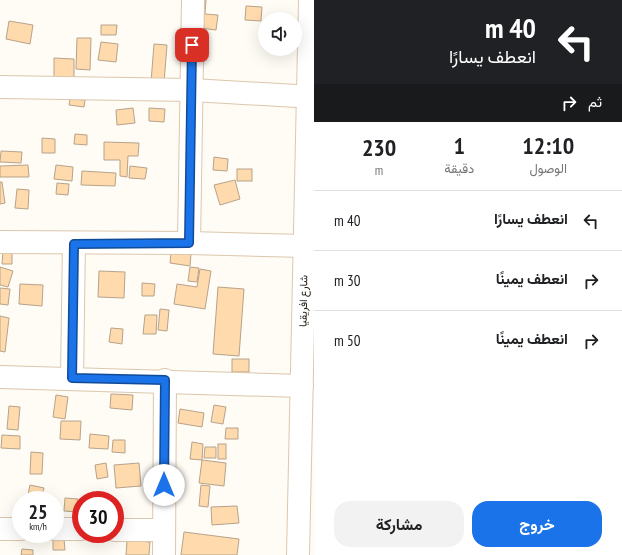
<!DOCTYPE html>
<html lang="ar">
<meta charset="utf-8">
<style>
:root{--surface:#fff;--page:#f2f2f2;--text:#202124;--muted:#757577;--line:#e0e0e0;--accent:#1a73e8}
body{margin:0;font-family:"PT Sans Narrow",Vazirmatn,sans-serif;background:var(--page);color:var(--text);direction:rtl;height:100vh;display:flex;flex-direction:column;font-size:15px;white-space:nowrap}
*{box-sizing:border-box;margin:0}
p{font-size:13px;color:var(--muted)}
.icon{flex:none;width:22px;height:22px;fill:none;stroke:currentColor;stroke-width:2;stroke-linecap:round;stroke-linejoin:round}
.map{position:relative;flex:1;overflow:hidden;direction:ltr}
.side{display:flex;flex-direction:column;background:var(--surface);width:308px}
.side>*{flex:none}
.banner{background:#202124;color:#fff;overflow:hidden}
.tools{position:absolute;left:258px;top:12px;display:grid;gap:8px}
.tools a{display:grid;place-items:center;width:44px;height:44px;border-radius:50%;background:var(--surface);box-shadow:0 4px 16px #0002;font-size:20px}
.speed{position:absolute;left:12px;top:491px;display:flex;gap:8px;font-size:20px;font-weight:700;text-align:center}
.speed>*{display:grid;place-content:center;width:52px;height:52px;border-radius:50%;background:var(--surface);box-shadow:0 4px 16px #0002;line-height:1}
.speed small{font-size:10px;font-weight:400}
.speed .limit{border:6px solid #d22;background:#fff;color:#111}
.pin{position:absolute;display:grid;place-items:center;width:34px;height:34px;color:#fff;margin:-17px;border-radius:8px;box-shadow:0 2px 6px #0006}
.me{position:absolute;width:44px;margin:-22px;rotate:0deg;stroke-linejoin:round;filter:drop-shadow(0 0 3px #0008)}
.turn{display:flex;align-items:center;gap:14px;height:84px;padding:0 20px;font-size:18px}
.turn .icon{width:52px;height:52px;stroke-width:2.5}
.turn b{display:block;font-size:28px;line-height:34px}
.then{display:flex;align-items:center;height:38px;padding:0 20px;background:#0003;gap:8px;font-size:15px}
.eta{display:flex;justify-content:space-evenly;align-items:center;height:68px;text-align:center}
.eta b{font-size:24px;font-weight:700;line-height:28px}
.cta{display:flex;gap:8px;margin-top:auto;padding:8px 20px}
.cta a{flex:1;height:46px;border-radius:16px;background:var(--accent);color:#fff;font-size:16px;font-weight:700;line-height:46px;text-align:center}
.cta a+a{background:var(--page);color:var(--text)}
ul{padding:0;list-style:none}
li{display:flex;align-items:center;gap:12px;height:60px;padding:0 20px;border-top:1px solid var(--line)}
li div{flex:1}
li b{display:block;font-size:15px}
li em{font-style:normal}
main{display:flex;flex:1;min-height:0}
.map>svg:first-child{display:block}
.building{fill:#fedaad;stroke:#b7a38b}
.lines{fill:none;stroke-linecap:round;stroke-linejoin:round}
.street-casing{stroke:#dbc7ad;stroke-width:24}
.secondary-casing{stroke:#dbc7ad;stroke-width:24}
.street{stroke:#fff;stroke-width:22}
.secondary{stroke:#fff;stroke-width:22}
.route-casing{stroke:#114b97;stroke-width:10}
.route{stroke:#1a73e8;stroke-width:7}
.labels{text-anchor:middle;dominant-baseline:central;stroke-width:4;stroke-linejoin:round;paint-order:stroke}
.street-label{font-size:11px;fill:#251d14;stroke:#fff}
</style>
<main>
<section class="side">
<div class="banner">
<div class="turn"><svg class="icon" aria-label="left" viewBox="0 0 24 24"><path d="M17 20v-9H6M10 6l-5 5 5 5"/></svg><div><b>40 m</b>انعطف يسارًا</div></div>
<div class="then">ثم<svg class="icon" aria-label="right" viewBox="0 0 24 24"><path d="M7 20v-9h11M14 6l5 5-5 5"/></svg></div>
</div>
<div class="eta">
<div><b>12:10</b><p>الوصول</p></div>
<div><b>1</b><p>دقيقة</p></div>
<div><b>230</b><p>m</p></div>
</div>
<ul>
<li><svg class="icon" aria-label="left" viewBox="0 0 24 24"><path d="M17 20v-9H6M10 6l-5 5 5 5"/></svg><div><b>انعطف يسارًا</b></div><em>40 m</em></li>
<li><svg class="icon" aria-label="right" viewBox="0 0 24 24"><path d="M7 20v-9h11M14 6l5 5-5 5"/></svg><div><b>انعطف يمينًا</b></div><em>30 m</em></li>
<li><svg class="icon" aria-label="right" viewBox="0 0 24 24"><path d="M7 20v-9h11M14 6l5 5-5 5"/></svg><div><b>انعطف يمينًا</b></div><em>50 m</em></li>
</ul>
<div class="cta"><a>خروج</a><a>مشاركة</a></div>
</section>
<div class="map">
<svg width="314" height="555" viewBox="0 0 314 555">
<rect width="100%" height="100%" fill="#fffbf5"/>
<!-- building -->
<g class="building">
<path d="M195 0H206L205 14 218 15 216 30 192 27Z"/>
<path d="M246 6 262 7 261 21 245 20Z"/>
<path d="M9 21 33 25 30 44 6 39Z"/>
<path d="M101 25H117L116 35H101Z"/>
<path d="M77 38H91L90 70 76 69Z"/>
<path d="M101 42 118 44 116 62 98 60Z"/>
<path d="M154 44 167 45 164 83 151 82Z"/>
<path d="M54 58 74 59V81L54 80Z"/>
<path d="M70 99 85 100 84 107 69 105Z"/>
<path d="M133 108 135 123 117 125 116 110Z"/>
<path d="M149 108 165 109 164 122 149 121Z"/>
<path d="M75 134 87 135V145L74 144Z"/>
<path d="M42 138 55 139V153H42Z"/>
<path d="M104 142 139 143 138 156H128L127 177 120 176V160H104Z"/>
<path d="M1 151 22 152 21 163 0 162Z"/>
<path d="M214 157 228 159 227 171 213 170Z"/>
<path d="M28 165 29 177H0V166Z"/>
<path d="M56 165 73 167 72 181 54 179Z"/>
<path d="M130 166 147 168 145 179 129 178Z"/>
<rect x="237" y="169" width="15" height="12"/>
<path d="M82 171 116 173 115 186 81 185Z"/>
<path d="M235 180 240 199 220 205 214 185Z"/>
<path d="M0 182H2L5 203 0 204Z"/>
<path d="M57 183 69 184 68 195 56 194Z"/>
<path d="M17 189 29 190 28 209 15 208Z"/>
<path d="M3 251H12V264H2Z"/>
<path d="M171 252 191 254 190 266 170 263Z"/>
<path d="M0 267 13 271 8 287 0 285Z"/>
<path d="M190 267 199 268 197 282 188 281Z"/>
<path d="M200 269 211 271 205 309 174 304 177 284 197 287Z"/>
<path d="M99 271 125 272 124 298 98 297Z"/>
<path d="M142 283 155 284 154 296H142Z"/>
<path d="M20 284 43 285 42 306 19 304Z"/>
<path d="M218 287 244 289 239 356 213 354Z"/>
<path d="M0 288 10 289 8 305 0 304Z"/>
<path d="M160 309 169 310 167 331 158 330Z"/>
<path d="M145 315H157L156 334H143Z"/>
<path d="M0 316 9 318 5 352 0 351Z"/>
<path d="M111 328 123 329 122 344 109 342Z"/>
<rect x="232" y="359" width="17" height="13"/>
<path d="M111 394 133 395 132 410 110 408Z"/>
<path d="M56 395 68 397 65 419 53 417Z"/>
<path d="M214 405 226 407 223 424 211 422Z"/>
<path d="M9 406 20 407 18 430 7 429Z"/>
<path d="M180 409 204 413 202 427 178 423Z"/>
<path d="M61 421H81L80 440 60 439Z"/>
<path d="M226 428H238V439H225Z"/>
<path d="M90 434 109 436 108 449 89 448Z"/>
<path d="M2 435 20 436V449L1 448Z"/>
<path d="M113 440H125V453L112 452Z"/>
<path d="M192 442 203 444 202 460 190 459Z"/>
<rect x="218" y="444" width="8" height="15"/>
<path d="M205 447H216V458H204Z"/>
<path d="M31 452 43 453 42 474H30Z"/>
<path d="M202 460 226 463 224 486 199 483Z"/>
<path d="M106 463 108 477 97 479 95 465Z"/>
<path d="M139 463 141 486 116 488 114 465Z"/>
<path d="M30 485 44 488 41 500H27Z"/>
<path d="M201 485 210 486 208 507 199 506Z"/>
<path d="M65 498 78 499 77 512 64 511Z"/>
<path d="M237 506 239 523 212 525 211 507Z"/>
<path d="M184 532 239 539 237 555H181Z"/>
<path d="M53 538 64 539 65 550H53Z"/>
<path d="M127 540 150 542 149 555H126Z"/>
<path d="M22 549 33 550V555H21Z"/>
</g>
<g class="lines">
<defs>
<g id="street">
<path d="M0 87 192 90 314 97"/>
<path d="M0 242 189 243 305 246"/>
<path d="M189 243 193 0"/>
<path d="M0 377 302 386"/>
<path d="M72 378 74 243"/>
<path d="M0 529H21"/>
<path d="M55 529H81"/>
<path d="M115 530H164"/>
<path d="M164 555 165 380"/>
</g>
<path id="secondary" d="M298 555 310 0"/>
</defs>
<!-- street casing -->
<use href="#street" class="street-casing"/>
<!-- secondary casing -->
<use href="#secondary" class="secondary-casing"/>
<!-- street -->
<use href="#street" class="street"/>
<!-- secondary -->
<use href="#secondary" class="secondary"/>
</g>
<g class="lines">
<defs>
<path id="route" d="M164 485 165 380 72 378 74 244 189 243 192 45"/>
</defs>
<!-- route casing -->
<use href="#route" class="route-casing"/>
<!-- route -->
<use href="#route" class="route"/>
</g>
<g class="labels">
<!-- street labels -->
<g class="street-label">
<text transform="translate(303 301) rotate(-89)">شارع افريقيا</text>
</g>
</g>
</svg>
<div class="tools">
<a><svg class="icon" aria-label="sound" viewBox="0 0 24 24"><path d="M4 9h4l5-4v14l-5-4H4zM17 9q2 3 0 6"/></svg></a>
</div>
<div class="speed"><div>25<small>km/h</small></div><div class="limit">30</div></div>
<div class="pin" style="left:192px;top:45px;background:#d93025"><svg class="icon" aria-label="arrive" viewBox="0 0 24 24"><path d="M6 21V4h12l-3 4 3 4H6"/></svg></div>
<svg class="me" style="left:164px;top:485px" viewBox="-20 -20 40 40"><circle r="19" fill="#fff"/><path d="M0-13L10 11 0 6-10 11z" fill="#1a73e8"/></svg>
</div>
</main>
